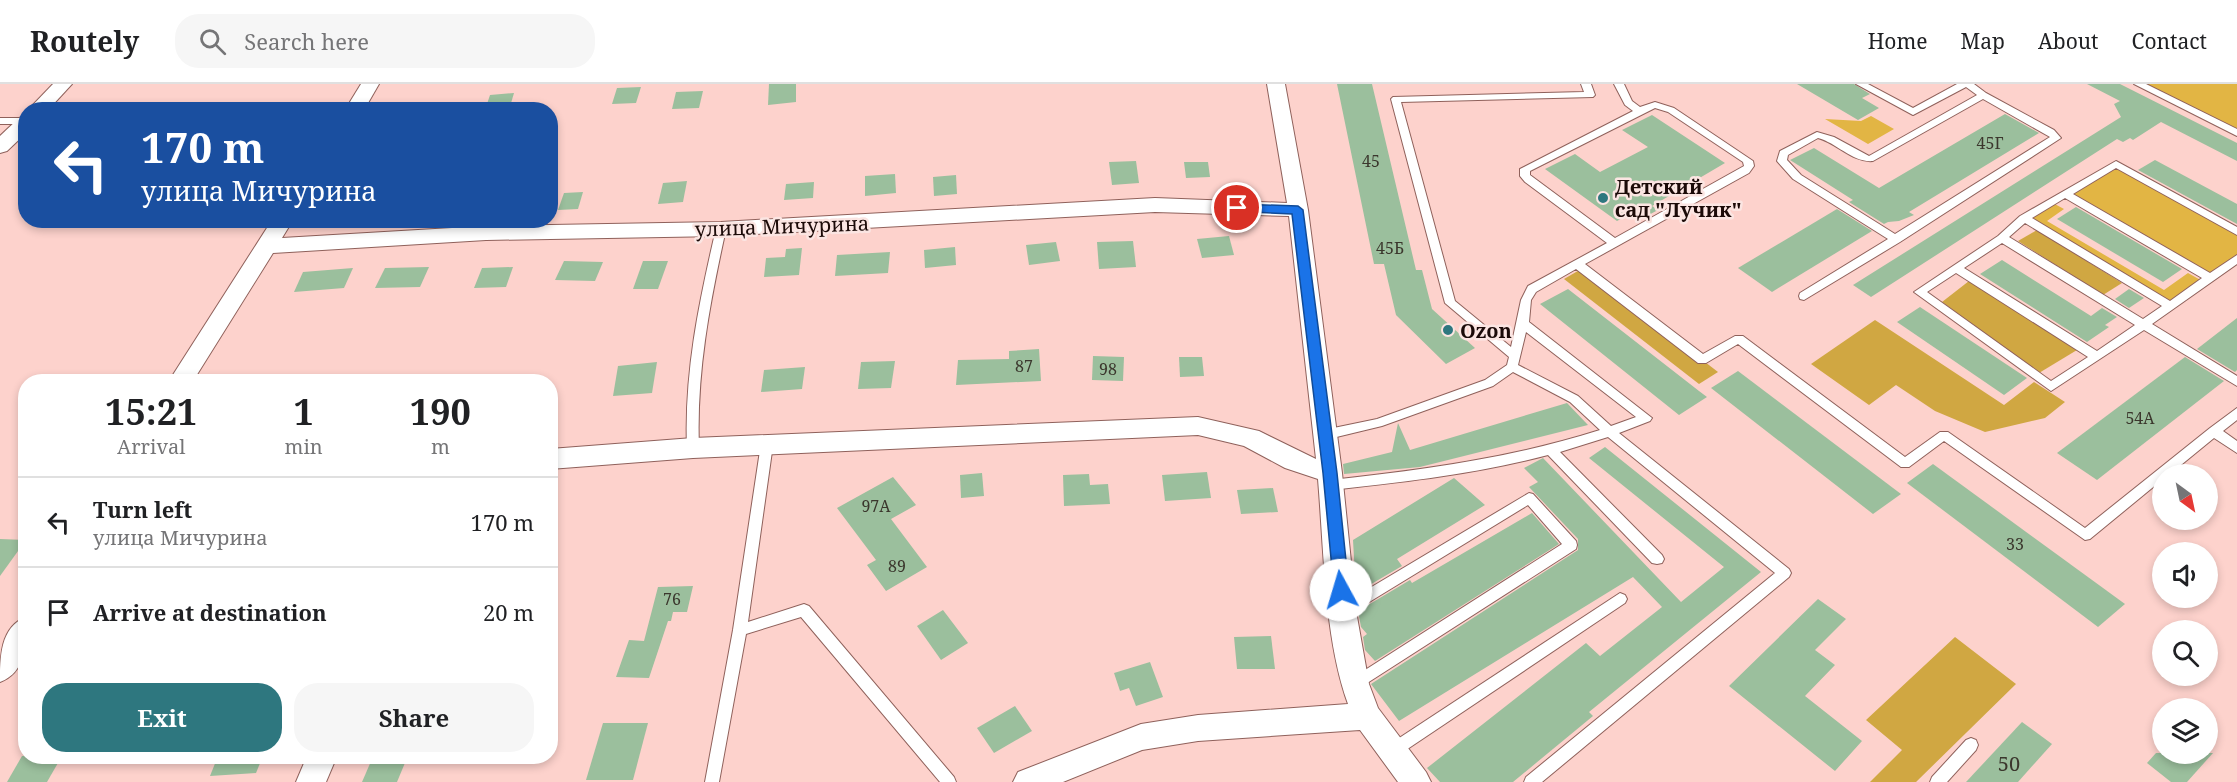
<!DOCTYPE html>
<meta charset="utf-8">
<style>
:root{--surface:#fff;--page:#f6f6f6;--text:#202124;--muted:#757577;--line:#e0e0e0;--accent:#2e777f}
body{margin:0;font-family:"Noto Serif",serif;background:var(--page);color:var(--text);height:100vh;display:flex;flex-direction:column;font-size:22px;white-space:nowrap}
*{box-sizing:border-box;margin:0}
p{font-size:20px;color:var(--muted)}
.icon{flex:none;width:33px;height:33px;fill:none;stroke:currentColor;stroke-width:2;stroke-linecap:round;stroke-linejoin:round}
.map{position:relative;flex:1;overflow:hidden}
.panel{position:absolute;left:18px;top:290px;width:540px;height:390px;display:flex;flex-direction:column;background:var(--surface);border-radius:24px;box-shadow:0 3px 9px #0003}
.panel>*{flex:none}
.banner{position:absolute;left:18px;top:18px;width:540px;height:126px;border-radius:24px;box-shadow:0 3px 9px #0003;background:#1a4fa0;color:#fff;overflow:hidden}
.needle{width:39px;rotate:147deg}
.buttons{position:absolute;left:2152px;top:380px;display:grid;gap:12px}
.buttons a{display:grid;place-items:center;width:66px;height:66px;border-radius:50%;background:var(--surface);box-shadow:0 3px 9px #0003;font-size:30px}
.pin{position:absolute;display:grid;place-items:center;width:51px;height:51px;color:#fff;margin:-26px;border:3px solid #fff;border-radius:50%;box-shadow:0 2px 6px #0007}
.me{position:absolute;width:66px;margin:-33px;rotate:354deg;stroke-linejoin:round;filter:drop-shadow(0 0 4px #0008)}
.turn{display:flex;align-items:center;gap:21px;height:126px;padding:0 24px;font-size:27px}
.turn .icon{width:78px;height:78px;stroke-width:2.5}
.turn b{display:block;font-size:42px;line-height:51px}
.eta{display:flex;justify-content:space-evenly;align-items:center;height:102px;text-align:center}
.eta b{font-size:36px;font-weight:700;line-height:42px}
.cta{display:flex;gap:12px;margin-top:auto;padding:12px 24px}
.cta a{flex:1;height:69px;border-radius:24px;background:var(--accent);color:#fff;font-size:24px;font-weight:700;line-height:69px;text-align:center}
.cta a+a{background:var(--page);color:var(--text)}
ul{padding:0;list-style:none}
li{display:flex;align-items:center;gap:18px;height:90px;padding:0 24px;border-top:2px solid var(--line)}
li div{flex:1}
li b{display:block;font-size:22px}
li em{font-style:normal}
header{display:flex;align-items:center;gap:36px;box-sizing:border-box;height:84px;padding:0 30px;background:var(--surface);border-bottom:2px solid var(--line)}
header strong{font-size:28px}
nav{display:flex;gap:33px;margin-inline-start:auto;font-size:21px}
.search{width:420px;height:54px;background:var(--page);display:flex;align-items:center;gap:15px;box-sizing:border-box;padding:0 21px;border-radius:24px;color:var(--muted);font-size:22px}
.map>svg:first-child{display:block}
.green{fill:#e2b544}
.forest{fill:#d0a742}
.building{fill:#9bbf9d}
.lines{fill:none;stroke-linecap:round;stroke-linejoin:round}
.lane-casing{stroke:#8f615b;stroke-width:2}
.street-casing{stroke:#8f615b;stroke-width:2}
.lane{fill:#fff;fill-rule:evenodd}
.street{fill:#fff;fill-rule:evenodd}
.route{fill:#1a73e8;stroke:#114b97;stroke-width:1.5}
.poi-dot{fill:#2e777f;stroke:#fbe5e2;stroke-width:2}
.labels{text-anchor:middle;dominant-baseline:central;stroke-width:5;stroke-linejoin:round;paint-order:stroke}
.number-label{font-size:16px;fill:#3b372d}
.poi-label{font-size:20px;font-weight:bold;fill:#1b0a08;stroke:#fbe5e2;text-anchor:start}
.street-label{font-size:20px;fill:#1b0a08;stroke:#fbe5e2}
.near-number-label{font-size:20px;fill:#3b372d}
</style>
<header>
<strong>Routely</strong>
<div class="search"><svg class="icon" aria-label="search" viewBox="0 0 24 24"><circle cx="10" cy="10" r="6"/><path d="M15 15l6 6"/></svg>Search here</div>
<nav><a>Home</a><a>Map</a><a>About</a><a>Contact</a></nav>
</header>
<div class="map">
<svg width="2237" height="698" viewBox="0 0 2237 698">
<rect width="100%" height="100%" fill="#fdd2cc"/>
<!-- green -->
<g class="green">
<path d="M2139 0H2237V49Z"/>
<path d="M1871 32 1894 45 1868 60 1825 35 1861 37Z"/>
<path d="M2116 80 2237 148V175L2210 194 2065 110Z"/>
<path d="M2051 118 2064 125 2047 137 2164 206 2188 189 2204 198 2170 222 2024 134Z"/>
</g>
<!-- forest -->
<g class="forest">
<path d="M2037 146 2122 199 2103 211 2018 157Z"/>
<path d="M1583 184 1718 288 1699 300 1564 195Z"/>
<path d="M1969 197 2077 266 2039 289 1942 218Z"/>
<path d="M1875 236 2004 321 2034 298 2065 318 2045 334 1985 348 1935 327 1896 301 1869 321 1811 280Z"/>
<path d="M1955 553 2016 600 1916 698H1870L1902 666 1866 636Z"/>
</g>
<!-- building -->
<g class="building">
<path d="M769 0H796V18L768 21Z"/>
<path d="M1337 0H1372L1416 186H1422L1432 225 1475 264 1446 280 1396 231 1384 180H1374Z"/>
<path d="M1797 0H1854L1870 10 1862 14 1879 24 1858 36Z"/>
<path d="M2087 0H2120L2237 59V77L2161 38 2133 56 2130 54 2123 58 2117 55 1871 213 1853 201 2121 33 2114 20 2120 17Z"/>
<path d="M641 3 636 19 612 20 617 4Z"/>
<path d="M703 7 699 24 672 25 676 8Z"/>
<path d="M514 9 509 26H485L490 11Z"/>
<path d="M2005 30 2039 49 1909 128 1914 131 1899 137 1888 138 1884 140 1849 118 1853 116 1790 76 1814 64 1879 104Z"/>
<path d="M1652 31 1725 79 1652 122 1658 126 1641 135 1632 129 1617 137 1545 85 1575 70 1600 88 1648 63 1622 46Z"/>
<path d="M2155 76 2237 120V140L2138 86Z"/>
<path d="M1136 77 1139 99 1112 101 1109 78Z"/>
<path d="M1184 78H1208L1210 93 1186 94Z"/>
<path d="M895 90 896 109 865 112V92Z"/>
<path d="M956 91 957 110 934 112 933 93Z"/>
<path d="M687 97 683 118 658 120 663 99Z"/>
<path d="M814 98 813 114 784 116 786 100Z"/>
<path d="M583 108 578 125 558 126 564 109Z"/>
<path d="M2076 123 2182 185 2163 198 2057 135Z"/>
<path d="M1837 125 1872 147 1772 208 1738 184Z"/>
<path d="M1229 152 1234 171 1202 174 1197 155Z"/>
<path d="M1133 157 1136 183 1099 185 1097 158Z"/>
<path d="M1056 158 1060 177 1029 181 1026 161Z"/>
<path d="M955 163 956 181 925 184 924 166Z"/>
<path d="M802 164 799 191 764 193 766 174 785 173 786 165Z"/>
<path d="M890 168 888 189 835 192 837 171Z"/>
<path d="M2002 176 2091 232 2102 224 2117 233 2105 241 2109 243 2087 258 1980 190Z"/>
<path d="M564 177 603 178 595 197 555 196Z"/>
<path d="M643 177H668L658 205H633Z"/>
<path d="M429 183 420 203 375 204 385 184Z"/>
<path d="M513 183 506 203 474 204 482 184Z"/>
<path d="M353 184 344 204 294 208 303 188Z"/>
<path d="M1568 205 1699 307 1707 313 1679 331 1540 220Z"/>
<path d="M2129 205 2144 214 2129 224 2115 215Z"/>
<path d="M1920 223 2027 294 2004 311 1897 238Z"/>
<path d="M2237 234V286L2235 288 2197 265Z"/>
<path d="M1039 265 1041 297 956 301 958 276 1009 275V267Z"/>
<path d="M1093 272 1124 273 1123 297 1092 296Z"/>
<path d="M1179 273H1202L1204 292 1180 293Z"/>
<path d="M2185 273 2224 297 2097 396 2057 369Z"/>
<path d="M895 277 891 304 858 305 861 278Z"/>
<path d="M657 278 652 309 613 312 618 282Z"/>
<path d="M805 283 802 305 761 308 764 286Z"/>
<path d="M1738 287 1901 410 1873 430 1711 304Z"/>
<path d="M1567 319 1588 341 1420 383 1344 390 1343 380 1392 368 1398 339 1410 366Z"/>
<path d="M1605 363 1761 488 1589 628 1593 632 1513 698H1440L1427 684 1586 559 1600 572 1662 523 1633 493 1399 637 1371 600 1578 466V455L1529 403 1538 398 1524 384 1543 374 1681 518 1724 483 1589 374Z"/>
<path d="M1933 380 2125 520 2098 543 1907 399Z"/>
<path d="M1207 388 1211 414 1165 417 1162 391Z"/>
<path d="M982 389 984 412 961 414 960 391Z"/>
<path d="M1089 390 1090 401 1108 400 1110 420 1064 422 1063 391Z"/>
<path d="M893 393 916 421 891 435 927 483 886 507 867 481 876 476 837 424Z"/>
<path d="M1454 394 1485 421 1397 475 1402 482 1356 509 1353 456Z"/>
<path d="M1273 404 1278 428 1241 430 1237 406Z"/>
<path d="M1532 429 1559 460 1375 577 1365 566 1363 553 1367 550 1361 543 1358 527 1410 496 1412 499Z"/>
<path d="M0 455 26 456 0 492Z"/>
<path d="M693 502 687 528H673L671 537H668L649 594 616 593 629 556 644 557 658 503Z"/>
<path d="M1818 515 1846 535 1815 566 1835 581 1805 612 1862 657 1835 687 1729 602Z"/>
<path d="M943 526 968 559 941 576 917 542Z"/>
<path d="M1271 552 1275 585H1237L1234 553Z"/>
<path d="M1150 578 1163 613 1136 622 1129 604 1120 607 1114 589Z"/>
<path d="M1015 622 1032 647 994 669 977 644Z"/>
<path d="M2022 638 2052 660 2018 698H1966Z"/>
<path d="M603 639H648L633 696H586Z"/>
<path d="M2156 669H2213L2187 698H2171L2147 679Z"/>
<path d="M22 672H62L47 698H7Z"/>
<path d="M218 672H263L256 689 210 692Z"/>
<path d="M407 674 397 698H362L372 675Z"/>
</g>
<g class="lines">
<defs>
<g id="lane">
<path d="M1581 0H1591L1595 11 1593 13 1401 18 1455 217 1511 263 1521 216 1528 202 1607 159 1525 98 1520 92V85L1633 27 1625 21 1614 0H1624L1632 17 1640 23 1655 18 1674 24 1753 77 1754 82 1749 89 1585 180 1703 270 1735 252H1743L1905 373 1940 348H1948L2085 444 2210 344 2237 324V336L2223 347 2237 357V369L2214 354 2170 390H2163V395L2090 455 2085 456 1944 357 1909 383H1901L1738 260 1706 279H1698L1576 185 1536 208 1531 216 1529 238 1652 334 1650 337 1619 349 1789 485 1791 489 1789 493 1542 698H1524L1526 693 1775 489 1608 353 1560 368 1662 471 1664 475 1662 479 1657 480 1652 479 1548 371C1477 390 1404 398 1331 406L1327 405 1325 401 1327 397 1331 396C1422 386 1512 374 1600 346L1570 318 1513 288 1493 302 1382 342 1324 356 1320 354 1318 351 1320 348 1324 346 1377 335 1485 296 1507 281 1509 273 1445 219 1391 15 1393 13 1584 8ZM1655 24 1668 28 1743 78 1744 82 1615 154 1530 91V87ZM1526 248 1636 333 1611 342 1578 312 1518 281Z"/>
<path d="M1856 0H1868L1913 24 1957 0H1974L1986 9 2054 46 2061 54 1900 158 1804 216 1800 215 1799 212 1800 209 1888 155 1793 95 1777 77 1780 67 1817 48 1834 53 1869 72 1977 11 1966 3 1913 31ZM1983 15 2050 53 1895 150 1801 91 1787 76 1788 71 1818 54C1837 59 1853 79 1873 77Z"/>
<path d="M2134 0H2146L2237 45V52Z"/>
<rect x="0" y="34" width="26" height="6"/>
<path d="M2116 77 2237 143V151L2116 84 2073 110 2210 189 2237 171V180L2152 240 2237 292V302L2144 246 2051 307 1914 208 1998 152 2020 132ZM2065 114 2202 194 2170 217 2032 134ZM2025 139 2162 222 2143 235 2009 153ZM2002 159 2135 241 2097 267 1964 184ZM1956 189 2088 273 2051 297 1927 208Z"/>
<path d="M721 142 726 145C710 218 696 289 699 364L697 367H689L687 364C684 289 699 218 716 145Z"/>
<path d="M767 355 771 357 773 360 748 538 804 520 809 522 954 693 956 698H940L801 533 746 550 719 698H705L733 546 761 360 763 357Z"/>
<path d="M1529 409 1533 410 1576 457 1577 461 1576 465 1361 603 1356 605 1351 603 1349 599 1351 595 1562 460 1528 421 1348 531 1343 533 1338 531 1336 527 1338 523Z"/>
<path d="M1620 509 1625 511 1627 515 1625 519 1397 672 1392 674 1387 672 1385 667 1387 662Z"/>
<path d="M1971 654 1976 656 1978 661 1976 666 1947 698H1930L1932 693 1966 656Z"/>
</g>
<g id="street">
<path d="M53 0H72L48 26H28Z"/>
<path d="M361 0H379L364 26H345Z"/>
<path d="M1267 0H1285L1308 126 1342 389 1356 527 1369 600 1378 624 1426 688 1431 698H1398L1360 646 1198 657 1142 666 1063 698H1013L1018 688 1141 640 1198 631 1348 620C1324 554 1324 465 1318 395L1285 384 1244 362 1198 351 693 374 550 385V365L693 354 1198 333 1259 347 1316 375 1289 132 1155 128 721 152 486 156 273 169 193 297H169L272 136H293L282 154 486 142 721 138 1155 114 1287 119Z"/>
<path d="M26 32V49L7 67 0 69V52L19 34Z"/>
<path d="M26 533C26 558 27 588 0 598 0 574 0 543 26 533Z"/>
<path d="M307 672H337L326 698H296Z"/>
</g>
</defs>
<!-- lane casing -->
<use href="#lane" class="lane-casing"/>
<!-- street casing -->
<use href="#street" class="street-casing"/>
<!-- lane -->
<use href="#lane" class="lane"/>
<!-- street -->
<use href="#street" class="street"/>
</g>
<!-- route -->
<path class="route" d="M1237 120 1298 122 1303 126 1337 389 1349 506 1347 511 1341 513 1336 511 1334 506 1323 389 1292 130 1232 127V121Z"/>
<!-- markers -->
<g class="poi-dot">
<circle cx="1603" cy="114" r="6"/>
<circle cx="1448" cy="246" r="6"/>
</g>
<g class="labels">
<!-- number labels -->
<g class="number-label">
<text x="1990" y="59">45Г</text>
<text x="1371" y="77">45</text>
<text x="1390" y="164">45Б</text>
<text x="1024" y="282">87</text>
<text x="1108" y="285">98</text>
<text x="2140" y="334">54А</text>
<text x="876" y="422">97А</text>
<text x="2015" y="460">33</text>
<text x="897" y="482">89</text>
<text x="672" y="515">76</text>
</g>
<!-- poi labels -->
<g class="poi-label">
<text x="1615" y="102">Детский<tspan x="1615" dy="23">сад "Лучик"</tspan></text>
<text x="1460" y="246">Ozon</text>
</g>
<!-- street labels -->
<g class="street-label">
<text transform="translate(782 142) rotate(-2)">улица Мичурина</text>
</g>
<!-- near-number labels -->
<g class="near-number-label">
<text x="2009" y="679">50</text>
</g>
</g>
</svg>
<div class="buttons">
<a><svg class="needle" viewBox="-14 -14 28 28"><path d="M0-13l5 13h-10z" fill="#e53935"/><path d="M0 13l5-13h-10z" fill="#757577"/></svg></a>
<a><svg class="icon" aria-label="sound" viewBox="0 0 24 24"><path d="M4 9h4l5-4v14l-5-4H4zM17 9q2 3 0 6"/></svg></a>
<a><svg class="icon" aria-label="search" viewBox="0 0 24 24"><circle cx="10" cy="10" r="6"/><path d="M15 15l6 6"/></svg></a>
<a><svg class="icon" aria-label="layers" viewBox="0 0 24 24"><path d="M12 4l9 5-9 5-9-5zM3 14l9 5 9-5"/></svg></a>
</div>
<div class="pin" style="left:1237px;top:124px;background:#d93025"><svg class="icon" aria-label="arrive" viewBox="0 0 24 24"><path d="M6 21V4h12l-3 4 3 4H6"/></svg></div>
<svg class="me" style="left:1341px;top:506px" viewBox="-20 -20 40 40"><circle r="19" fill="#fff"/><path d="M0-13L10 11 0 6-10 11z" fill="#1a73e8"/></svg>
<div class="banner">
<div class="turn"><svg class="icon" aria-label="left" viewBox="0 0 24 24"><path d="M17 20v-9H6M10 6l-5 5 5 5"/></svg><div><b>170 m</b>улица Мичурина</div></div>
</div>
<section class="panel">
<div class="eta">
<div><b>15:21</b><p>Arrival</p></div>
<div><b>1</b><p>min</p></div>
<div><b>190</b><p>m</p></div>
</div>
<ul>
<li><svg class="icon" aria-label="left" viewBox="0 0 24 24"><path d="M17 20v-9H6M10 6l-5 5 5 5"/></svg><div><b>Turn left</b><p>улица Мичурина</p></div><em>170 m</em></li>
<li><svg class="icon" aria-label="arrive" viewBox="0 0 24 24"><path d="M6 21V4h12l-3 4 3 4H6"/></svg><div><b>Arrive at destination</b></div><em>20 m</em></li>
</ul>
<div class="cta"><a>Exit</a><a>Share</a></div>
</section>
</div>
